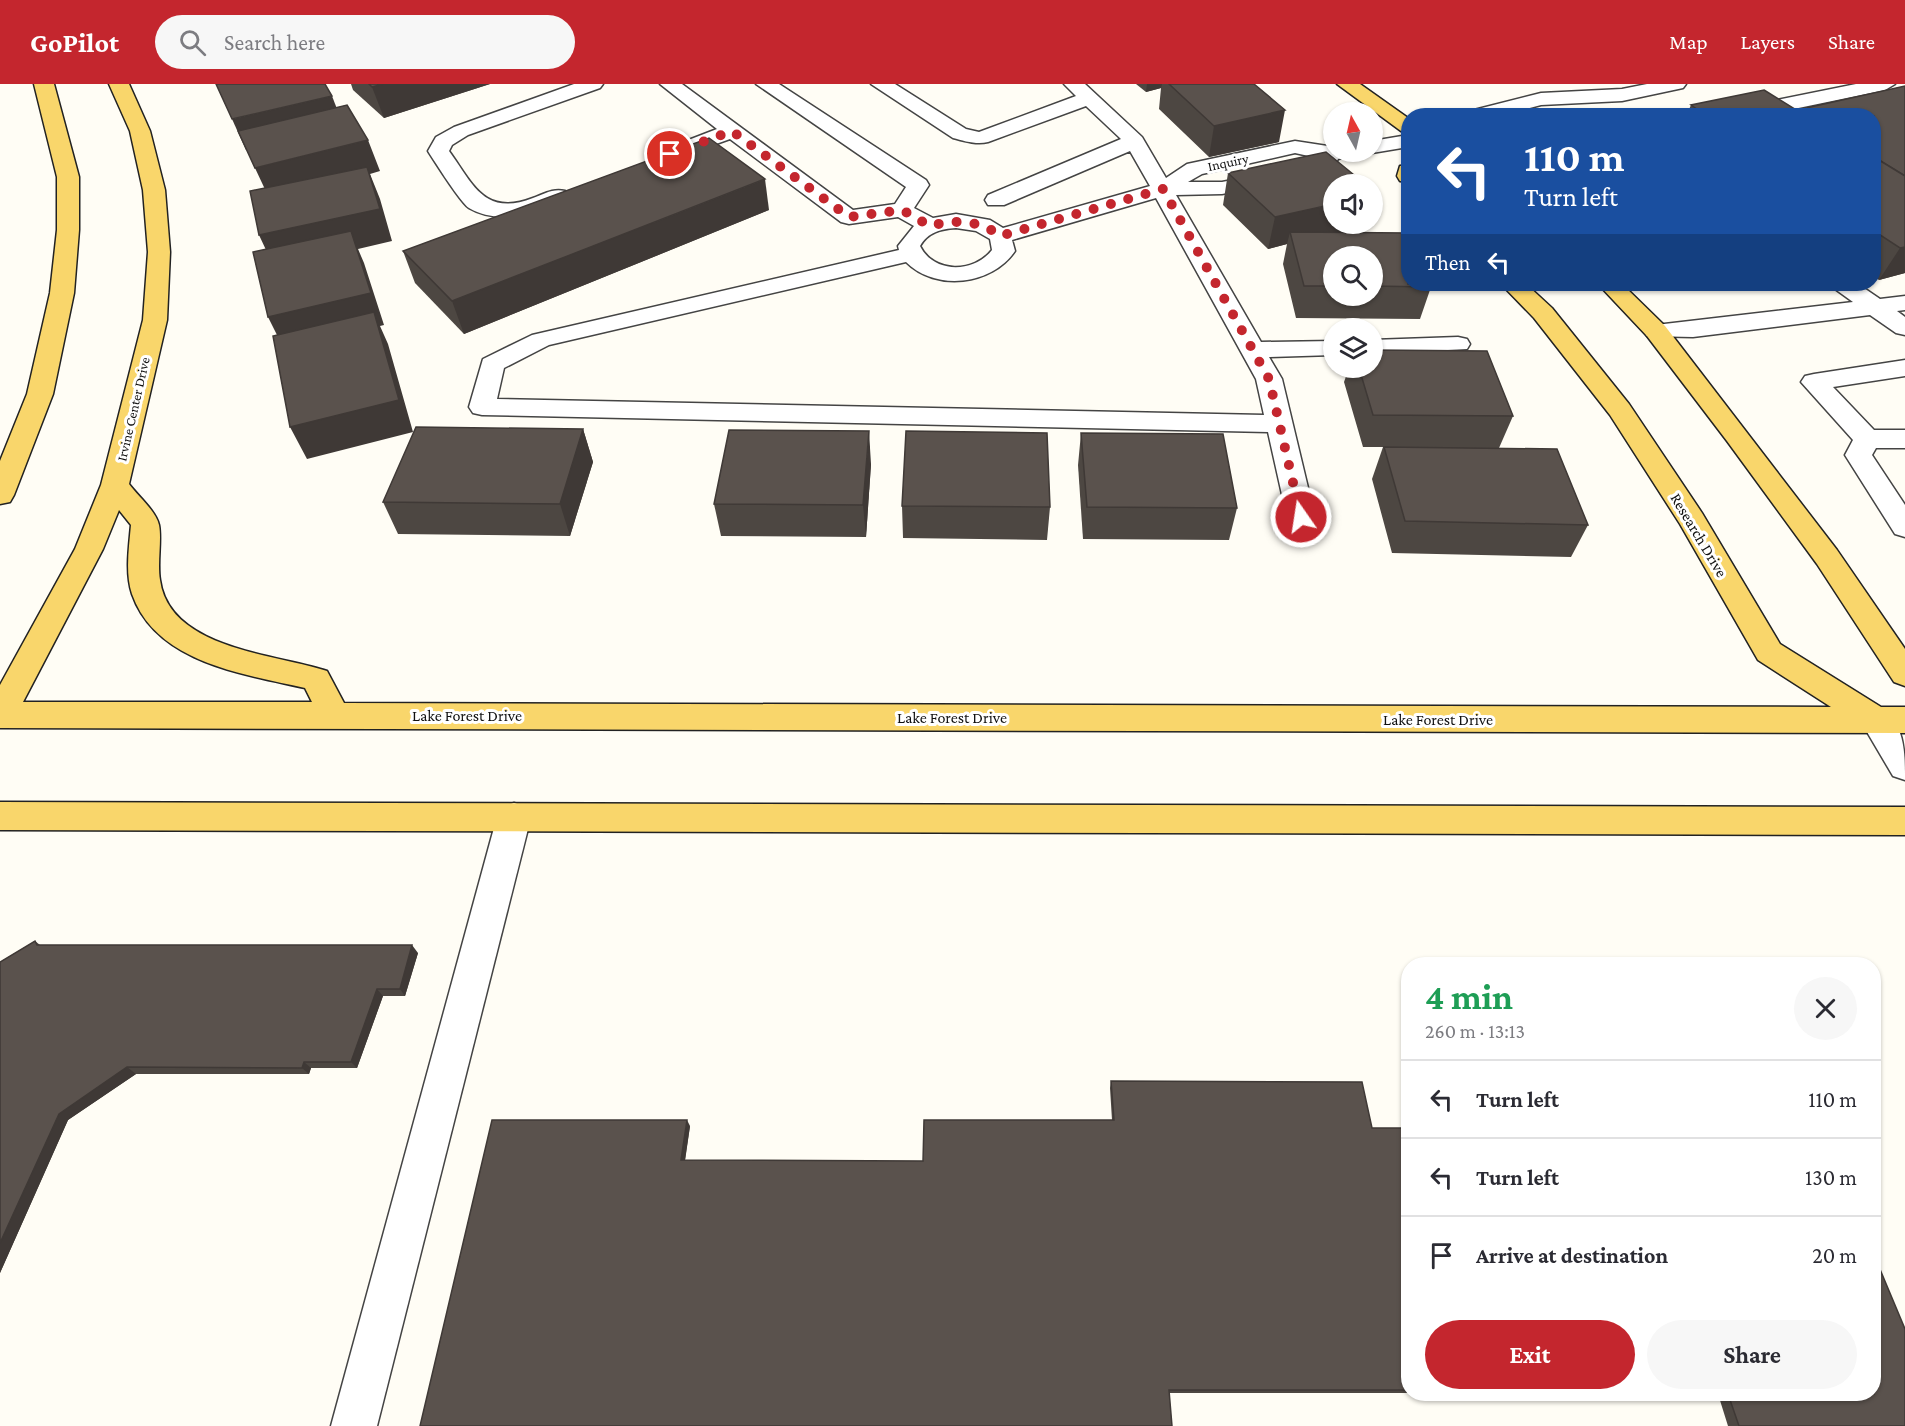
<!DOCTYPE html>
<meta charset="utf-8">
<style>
:root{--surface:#fff;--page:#f7f7f7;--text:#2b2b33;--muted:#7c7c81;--line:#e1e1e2;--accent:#c4262e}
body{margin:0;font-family:"Crimson Pro",serif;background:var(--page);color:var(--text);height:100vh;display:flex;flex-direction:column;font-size:22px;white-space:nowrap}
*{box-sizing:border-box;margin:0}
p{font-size:20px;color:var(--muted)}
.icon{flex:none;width:33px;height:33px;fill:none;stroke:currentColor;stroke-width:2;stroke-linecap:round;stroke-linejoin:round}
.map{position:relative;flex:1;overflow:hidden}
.panel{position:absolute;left:1401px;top:873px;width:480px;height:444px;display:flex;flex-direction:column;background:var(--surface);border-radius:24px;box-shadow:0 2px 4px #0004}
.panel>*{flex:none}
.banner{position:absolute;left:1401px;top:24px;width:480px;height:183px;border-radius:24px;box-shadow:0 2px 4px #0004;background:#1a4fa0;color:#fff;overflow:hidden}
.needle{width:39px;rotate:352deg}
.fabs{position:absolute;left:1323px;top:18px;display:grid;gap:12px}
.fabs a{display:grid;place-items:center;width:60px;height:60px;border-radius:50%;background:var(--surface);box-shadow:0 2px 4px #0004;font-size:30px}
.pin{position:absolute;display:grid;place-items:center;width:51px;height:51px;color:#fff;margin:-26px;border:3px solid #fff;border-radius:50%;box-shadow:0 2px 6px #0007}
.me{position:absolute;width:66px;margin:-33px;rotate:347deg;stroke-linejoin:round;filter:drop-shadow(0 0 4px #0008)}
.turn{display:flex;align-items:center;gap:21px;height:126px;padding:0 24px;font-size:27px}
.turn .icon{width:78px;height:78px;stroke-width:2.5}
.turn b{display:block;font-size:42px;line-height:51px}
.then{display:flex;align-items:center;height:57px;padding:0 24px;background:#0003;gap:12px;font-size:22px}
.round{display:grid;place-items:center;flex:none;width:63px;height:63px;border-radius:32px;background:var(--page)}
.head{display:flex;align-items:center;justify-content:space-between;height:102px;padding:0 24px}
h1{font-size:36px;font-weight:700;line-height:45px;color:#1e9e55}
.primary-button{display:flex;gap:12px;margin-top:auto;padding:12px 24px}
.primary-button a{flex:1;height:69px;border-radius:36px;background:var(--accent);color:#fff;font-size:24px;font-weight:700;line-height:69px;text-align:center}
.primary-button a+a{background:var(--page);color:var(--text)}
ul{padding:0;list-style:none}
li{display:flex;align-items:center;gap:18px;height:78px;padding:0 24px;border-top:2px solid var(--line)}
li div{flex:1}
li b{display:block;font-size:22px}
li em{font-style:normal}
header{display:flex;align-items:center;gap:36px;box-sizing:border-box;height:84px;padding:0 30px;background:var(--accent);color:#fff}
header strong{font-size:28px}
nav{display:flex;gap:33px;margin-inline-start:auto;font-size:21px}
.search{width:420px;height:54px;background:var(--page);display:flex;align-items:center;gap:15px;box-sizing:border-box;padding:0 21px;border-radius:33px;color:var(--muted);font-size:22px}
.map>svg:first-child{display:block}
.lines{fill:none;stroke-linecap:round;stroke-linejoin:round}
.minor-casing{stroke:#444;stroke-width:3}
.major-casing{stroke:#222;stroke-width:3}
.minor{fill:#fff;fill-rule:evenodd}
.major{fill:#f9d66b;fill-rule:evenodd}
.wall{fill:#4d4742;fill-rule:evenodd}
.shaded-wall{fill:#3f3936}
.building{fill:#5a524d;stroke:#3f3936;stroke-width:1.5}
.route{stroke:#c4262e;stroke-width:10;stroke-dasharray:0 18}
.labels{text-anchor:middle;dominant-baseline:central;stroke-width:6;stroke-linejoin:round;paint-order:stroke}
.far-street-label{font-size:14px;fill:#111;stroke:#fff}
.street-label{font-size:16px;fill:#111;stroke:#fff}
</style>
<header>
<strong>GoPilot</strong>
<div class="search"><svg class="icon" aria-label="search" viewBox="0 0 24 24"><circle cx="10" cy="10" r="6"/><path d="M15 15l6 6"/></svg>Search here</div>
<nav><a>Map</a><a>Layers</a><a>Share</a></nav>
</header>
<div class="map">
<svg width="1905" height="1342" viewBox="0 0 1905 1342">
<rect width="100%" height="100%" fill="#fffdf5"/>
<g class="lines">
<defs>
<g id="minor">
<path d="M574 0H603L600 4 468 51 452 61 449 67C473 100 484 133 533 114 544 110 553 104 565 107L568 112 565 117C535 128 500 142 469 124 461 119 435 78 428 67L436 53 454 43Z"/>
<path d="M660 0H682L853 126 895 120 906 103 756 0H779L926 96 929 101 914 124 933 134 956 130 990 136 1003 144 1150 102 1130 67 1004 121H988L985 116 988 111 1121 55 1086 22 988 58C977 61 964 57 953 54L871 0H895L966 45 979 48 1076 12 1064 0H1085L1142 53 1166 94 1187 80 1295 57 1334 63V68H1355L1352 72 1338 75 1330 90 1322 91 1222 110 1176 111 1261 258 1334 257V271L1269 273 1282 295 1315 433 1311 440 1301 443 1291 440 1287 433 1268 348 482 331 473 329 469 323 483 275 532 251 899 166 898 162 914 142 898 133 849 140 841 138 730 55 674 75H660L657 71 660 67 717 45ZM1295 69 1318 74 1314 80 1222 98H1188L1202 90ZM1156 114 1256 295 1264 331 497 315 504 284 549 261 906 178C936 208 992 201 1015 167L1012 156ZM956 144 976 147 990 155 992 166C974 189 934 190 920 162 928 148 941 145 956 144Z"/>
<path d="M1647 0H1686L1683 4 1622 17 1541 21 1499 32H1463L1466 28 1541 9 1622 5Z"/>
<path d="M1856 0H1895L1885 6 1760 32H1718L1728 26Z"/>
<path d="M1408 51V63L1372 69 1365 68H1372V57Z"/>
<path d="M1832 200H1858L1880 215 1905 212V226L1897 227 1905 233V251L1896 249 1870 231 1693 253 1647 252 1644 247 1647 242 1853 218 1835 205Z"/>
<path d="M1458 253 1467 255 1470 260 1467 265 1372 270V256Z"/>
<path d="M1905 276V292L1833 303 1874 346H1905V364H1876L1872 371 1905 421V453L1895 450 1845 371 1853 356 1801 298 1805 292 1814 290Z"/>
<path d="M1876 623C1905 634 1905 669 1905 696L1893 692 1860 636 1865 627Z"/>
<path d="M514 719 526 723 531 733 377 1342H331L497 733 502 723Z"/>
</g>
<g id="major">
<path d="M34 0H54L79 93V146L74 209 53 310 14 411 10 418 0 420V377L27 310 50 209 57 146V93Z"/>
<path d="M109 0H129L150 47 165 106 170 168 167 236 129 400C137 411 156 427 159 441 162 456 157 478 160 496 169 565 275 570 327 587L344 619 1831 623 1758 576 1680 440 1610 331 1534 234 1501 200H1526L1552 224 1629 320 1702 429 1780 560 1881 623H1905V649L0 644V601L75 465 101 401 143 236 148 168 143 106 130 47ZM119 426 131 441C129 463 125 489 132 510 156 579 244 590 305 604L312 618H23L103 465Z"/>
<path d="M1337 0H1360L1408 34V49L1401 47Z"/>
<path d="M1408 81V98L1400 97 1397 92 1400 82Z"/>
<path d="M1598 200H1622L1665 242 1837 466 1905 565V602L1894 598 1817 480 1727 357 1647 252Z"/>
<path d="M0 718 1905 723V751L0 746Z"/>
</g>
</defs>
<!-- minor casing -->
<use href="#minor" class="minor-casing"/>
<!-- major casing -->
<use href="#major" class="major-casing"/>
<!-- minor -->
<use href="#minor" class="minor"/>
<!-- major -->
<use href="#major" class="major"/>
</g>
<!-- wall -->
<g class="wall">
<path d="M351 0H490L384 34 353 6Z"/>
<path d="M1136 0H1254L1279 58 1209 73 1159 25 1161 4 1146 8Z"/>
<path d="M1905 2V189L1879 196 1874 193V32H1686L1691 21 1797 26Z"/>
<path d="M1228 89 1367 142 1337 149 1431 203 1420 235 1296 234 1283 180 1287 160 1268 165 1223 121ZM1334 172H1372V212H1334Z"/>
<path d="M769 126 464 250 415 199 403 167Z"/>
<path d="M1349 284H1372L1513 332 1499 364 1588 441 1571 473 1392 469 1372 395 1383 363H1363L1344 298Z"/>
<path d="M583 345 593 378 570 452 398 450 383 418Z"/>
<path d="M1081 349 1237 424 1229 456 1083 455 1078 381Z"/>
<path d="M871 380 866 453 721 452 714 420Z"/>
<path d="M902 422 1050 423 1047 456 903 454Z"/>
<path d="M35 857 40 861 418 869 405 912H383L357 984H311L309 990H136L68 1036 0 1189V878Z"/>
<path d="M1111 997 1372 1044H1408V1309H1169L420 1342 690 1042 685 1077H923L1112 1036 1110 1004Z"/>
<path d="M1596 1310H1874L1905 1342H1728L1718 1310Z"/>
</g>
<!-- shaded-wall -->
<g class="shaded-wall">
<path d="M383 0H490L384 34 372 3Z"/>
<path d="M1147 0H1162L1161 4 1146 8Z"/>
<path d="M332 12 344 43 246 66 232 35Z"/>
<path d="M1285 26 1279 58 1209 73 1214 42Z"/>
<path d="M368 56 380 87 370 90 380 115 392 157 358 165 364 179 384 241 380 242 388 260 413 348 307 375 290 343 284 265 268 233 274 183 259 151 270 116 255 84Z"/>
<path d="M765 95 769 126 464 250 452 217Z"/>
<path d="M1376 110 1372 121V111Z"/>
<path d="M1334 120V140H1367V142L1293 159 1290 148 1287 160 1268 165 1275 133Z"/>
<path d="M1905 163V189L1879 196 1900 164Z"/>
<path d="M583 345 593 378 570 452 560 420Z"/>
<path d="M869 347 871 380 866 453 863 421Z"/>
<path d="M412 861 418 869 405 912 400 905Z"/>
<path d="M377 905 383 912 357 984 351 978Z"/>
<path d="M304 978 311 984 309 990 302 984Z"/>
<path d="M127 983 136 990 68 1036 0 1189V1159L59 1030Z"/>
<path d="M687 1036 690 1042 684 1082 681 1076Z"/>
</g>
<!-- building -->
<g class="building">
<path d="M216 0H325L332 12 232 35Z"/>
<path d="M369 0H383L372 3Z"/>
<path d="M1169 0H1254L1285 26 1214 42Z"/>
<path d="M1905 2V92L1874 73V32H1806L1797 26Z"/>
<path d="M1764 6 1806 32H1707L1691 21Z"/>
<path d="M347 21 368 56 255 84 238 47Z"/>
<path d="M709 54 765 95 452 217 403 167Z"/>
<path d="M1326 68 1365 100H1334V120L1275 133 1228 89Z"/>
<path d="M1874 73 1905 92V163L1900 164 1874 147Z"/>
<path d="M367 83 380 125 259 151 250 107Z"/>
<path d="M351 147 371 209 268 233 253 168Z"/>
<path d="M1290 148 1408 149V200H1429L1431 203 1372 202V172H1334V202H1304Z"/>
<path d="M374 228 399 316 290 343 273 252Z"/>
<path d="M1372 266 1487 267 1513 332 1373 331 1359 284H1372Z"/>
<path d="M416 343 583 345 560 420 383 418Z"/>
<path d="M729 346 869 347 863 421 714 420Z"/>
<path d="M906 347 1047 349 1050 423 902 422Z"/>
<path d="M1081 349 1223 350 1237 424 1087 423Z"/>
<path d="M1384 363 1557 365 1588 441 1405 437Z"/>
<path d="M35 857 37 861H412L400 905H377L351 978H304L302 984 127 983 59 1030 0 1159V878Z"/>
<path d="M1111 997 1362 998 1372 1044H1408V1306H1169L1172 1342H420L492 1036H687L681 1076 923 1077 924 1036H1114Z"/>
<path d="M1874 1171 1905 1245V1342H1739L1728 1310H1874Z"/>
</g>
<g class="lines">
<!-- route -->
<path class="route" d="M670 70 732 47 849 133 902 126 930 142C955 135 980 136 1000 152L1163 105 1269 295 1301 433"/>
</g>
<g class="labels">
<!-- far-street labels -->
<g class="far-street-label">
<text transform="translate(1228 78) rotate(-12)">Inquiry</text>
<text transform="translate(133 325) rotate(-77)">Irvine Center Drive</text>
</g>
<!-- street labels -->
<g class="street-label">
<text transform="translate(1699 451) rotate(59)">Research Drive</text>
<text x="467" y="631">Lake Forest Drive</text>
<text x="952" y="633">Lake Forest Drive</text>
<text x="1438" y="635">Lake Forest Drive</text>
</g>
</g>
</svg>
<div class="fabs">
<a><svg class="needle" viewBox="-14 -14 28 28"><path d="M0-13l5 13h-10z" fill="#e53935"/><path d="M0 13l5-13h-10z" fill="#7c7c81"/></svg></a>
<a><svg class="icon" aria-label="sound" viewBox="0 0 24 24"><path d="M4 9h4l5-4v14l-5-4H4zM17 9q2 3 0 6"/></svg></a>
<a><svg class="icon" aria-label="search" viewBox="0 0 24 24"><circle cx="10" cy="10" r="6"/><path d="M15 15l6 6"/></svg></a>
<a><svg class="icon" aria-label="layers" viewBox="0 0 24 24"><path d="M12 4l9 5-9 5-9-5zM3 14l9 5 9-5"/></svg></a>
</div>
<div class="pin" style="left:670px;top:70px;background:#d93025"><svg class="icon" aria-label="arrive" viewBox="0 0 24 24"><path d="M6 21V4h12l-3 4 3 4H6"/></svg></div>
<svg class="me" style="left:1301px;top:433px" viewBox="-20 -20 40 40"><circle r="17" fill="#c4262e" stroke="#fff" stroke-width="3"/><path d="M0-11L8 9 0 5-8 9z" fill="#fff"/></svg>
<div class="banner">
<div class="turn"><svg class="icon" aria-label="left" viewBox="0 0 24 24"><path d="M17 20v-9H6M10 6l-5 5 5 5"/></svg><div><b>110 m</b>Turn left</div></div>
<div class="then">Then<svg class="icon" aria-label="left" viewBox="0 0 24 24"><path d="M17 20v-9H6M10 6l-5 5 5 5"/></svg></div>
</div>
<section class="panel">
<div class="head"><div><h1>4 min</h1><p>260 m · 13:13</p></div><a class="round"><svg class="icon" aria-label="close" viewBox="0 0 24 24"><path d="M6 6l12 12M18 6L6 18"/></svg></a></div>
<ul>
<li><svg class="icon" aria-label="left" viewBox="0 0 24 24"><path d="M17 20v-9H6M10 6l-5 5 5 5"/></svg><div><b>Turn left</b></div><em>110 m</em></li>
<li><svg class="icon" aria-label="left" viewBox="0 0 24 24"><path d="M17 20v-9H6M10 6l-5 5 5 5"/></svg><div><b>Turn left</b></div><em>130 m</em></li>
<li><svg class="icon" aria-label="arrive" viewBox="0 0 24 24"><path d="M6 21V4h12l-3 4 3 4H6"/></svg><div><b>Arrive at destination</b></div><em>20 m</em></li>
</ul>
<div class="primary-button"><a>Exit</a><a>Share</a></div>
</section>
</div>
